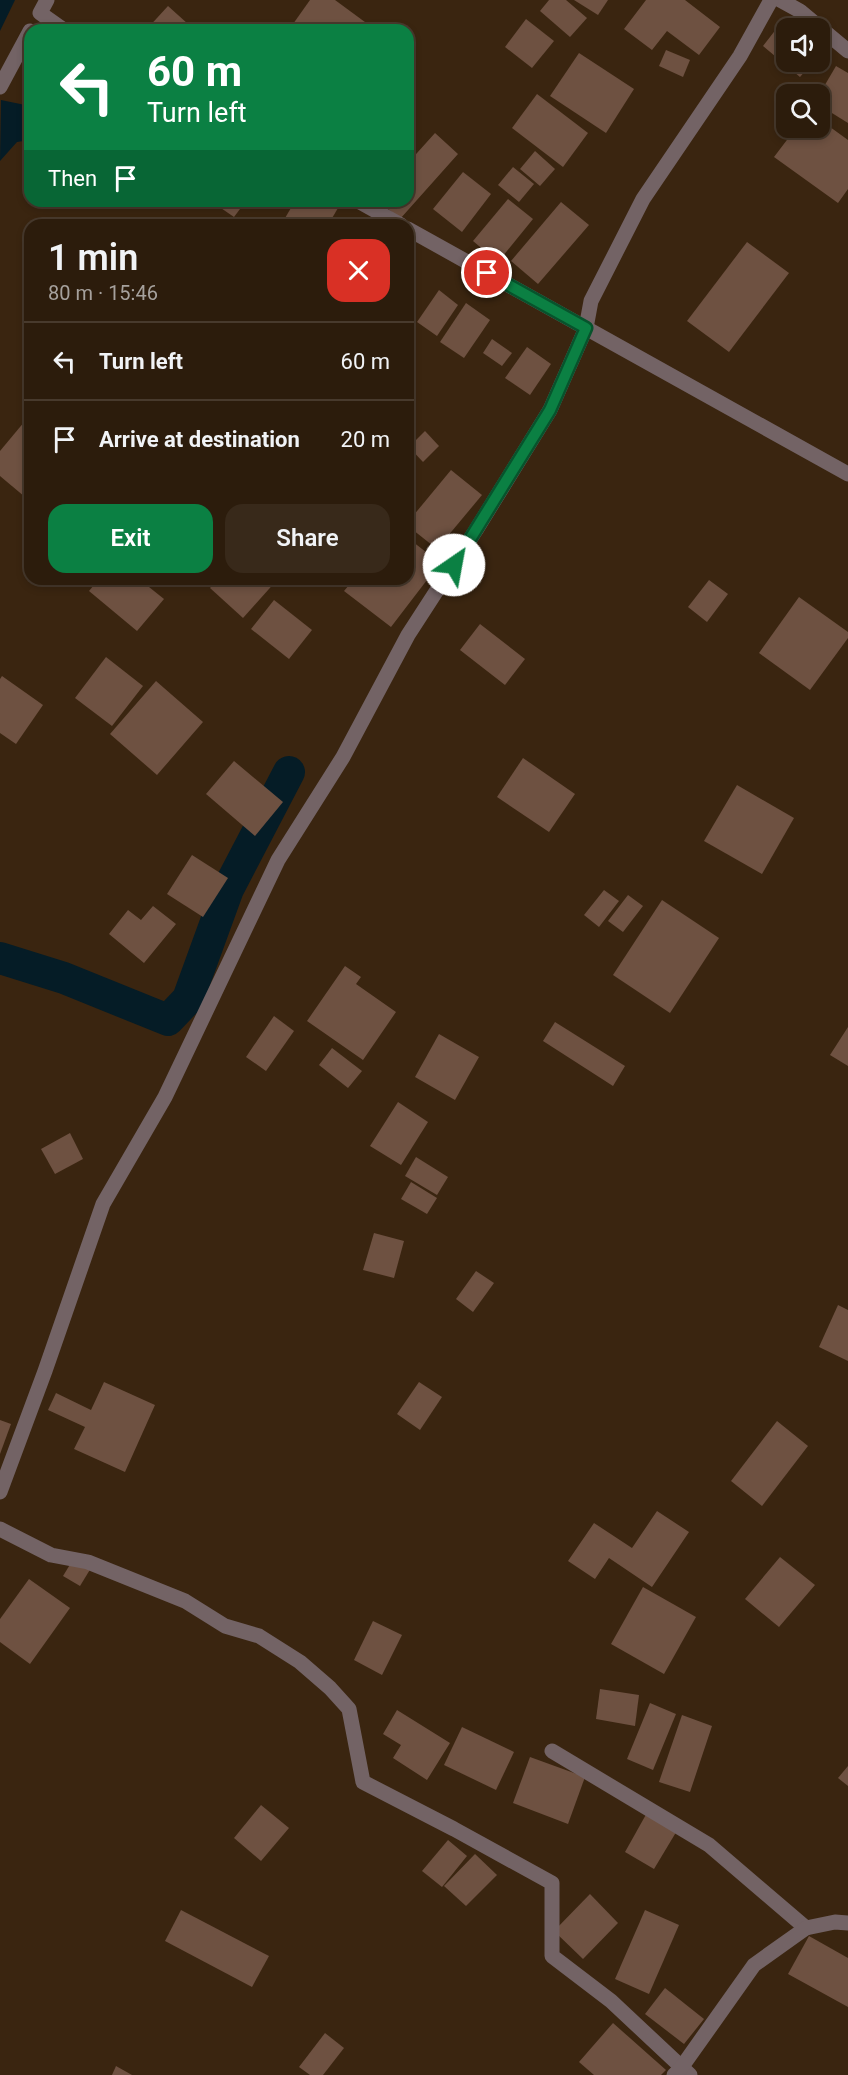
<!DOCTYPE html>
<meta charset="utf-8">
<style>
:root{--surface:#2c1c0c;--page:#38291a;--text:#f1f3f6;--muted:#a6a19d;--line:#483a2d;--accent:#0b8043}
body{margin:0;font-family:Roboto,sans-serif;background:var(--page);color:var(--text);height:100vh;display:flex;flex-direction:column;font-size:22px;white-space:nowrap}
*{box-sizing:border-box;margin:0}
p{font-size:20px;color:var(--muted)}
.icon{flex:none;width:33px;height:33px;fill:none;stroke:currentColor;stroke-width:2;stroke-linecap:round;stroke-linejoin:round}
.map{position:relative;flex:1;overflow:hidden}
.drawer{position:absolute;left:24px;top:219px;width:390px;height:366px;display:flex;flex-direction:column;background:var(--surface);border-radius:18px;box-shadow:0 3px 9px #0003,0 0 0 2px var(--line)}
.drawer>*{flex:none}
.top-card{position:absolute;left:24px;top:24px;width:390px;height:183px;border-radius:18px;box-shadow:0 3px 9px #0003,0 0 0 2px var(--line);background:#0b8043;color:#fff;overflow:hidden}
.controls{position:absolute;left:776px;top:18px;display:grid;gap:12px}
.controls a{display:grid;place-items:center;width:54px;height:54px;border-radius:12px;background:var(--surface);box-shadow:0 3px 9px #0003,0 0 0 2px var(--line);font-size:30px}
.pin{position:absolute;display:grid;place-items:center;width:51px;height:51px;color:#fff;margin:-26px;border:3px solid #fff;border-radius:50%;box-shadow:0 2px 6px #0007}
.me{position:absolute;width:66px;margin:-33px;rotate:33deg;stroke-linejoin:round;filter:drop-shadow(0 0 4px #0008)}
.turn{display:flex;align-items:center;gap:21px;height:126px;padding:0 24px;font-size:27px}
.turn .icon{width:78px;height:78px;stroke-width:2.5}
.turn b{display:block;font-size:42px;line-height:51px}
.then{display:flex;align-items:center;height:57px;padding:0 24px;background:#0003;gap:12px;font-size:22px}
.round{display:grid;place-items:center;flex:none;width:63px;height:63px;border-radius:18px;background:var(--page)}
.summary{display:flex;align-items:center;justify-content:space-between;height:102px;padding:0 24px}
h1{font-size:36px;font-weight:600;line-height:45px}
.action{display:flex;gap:12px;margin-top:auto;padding:12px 24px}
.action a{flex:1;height:69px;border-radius:18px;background:var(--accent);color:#fff;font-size:24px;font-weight:600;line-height:69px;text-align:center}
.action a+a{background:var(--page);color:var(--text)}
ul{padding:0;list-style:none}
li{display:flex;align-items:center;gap:18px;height:78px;padding:0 24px;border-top:2px solid var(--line)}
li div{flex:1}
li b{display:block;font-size:22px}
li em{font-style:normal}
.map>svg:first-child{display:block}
.water{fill:#051c26}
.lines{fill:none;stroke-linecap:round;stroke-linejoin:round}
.canal{stroke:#051c26;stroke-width:32}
.building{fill:#6e5141}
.minor{stroke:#736365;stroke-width:15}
.route-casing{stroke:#07532c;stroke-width:15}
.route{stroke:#0b8043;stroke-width:10}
</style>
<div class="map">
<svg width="848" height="2075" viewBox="0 0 848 2075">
<rect width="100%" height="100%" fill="#3a2510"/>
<!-- water -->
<g class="water">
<path d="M0 0H15L0 31Z"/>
<path d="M1 100 30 106V140L17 142 0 161Z"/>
</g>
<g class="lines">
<!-- canal -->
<path class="canal" d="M0 958 64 978 168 1020 188 999 228 889 289 772"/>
</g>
<!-- building -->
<g class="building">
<path d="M310 0H335L369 25 365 30H301L293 24Z"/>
<path d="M549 0H566L587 18 570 37 540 11Z"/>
<path d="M574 0H608L598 15Z"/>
<path d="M646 0H685L720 27 699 55 667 31 652 50 624 29Z"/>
<path d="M168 6 188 24 182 30H146Z"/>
<path d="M526 19 554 41 532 68 505 47Z"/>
<path d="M784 19 795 28H786V62H813L800 77 763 46Z"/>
<path d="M666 50 690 60 683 77 659 66Z"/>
<path d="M579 53 634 89 606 133 550 96Z"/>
<path d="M836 66 848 73V123L819 105V95Z"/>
<path d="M537 94 588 133 563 167 512 128Z"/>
<path d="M819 119 848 140V189L838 203 774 157 796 128H819Z"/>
<path d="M435 133 458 154 400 219 379 201H408V163Z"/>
<path d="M535 151 555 169 540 186 520 169Z"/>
<path d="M513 167 534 184 519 202 498 185Z"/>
<path d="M463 172 491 194 462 232 433 209Z"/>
<path d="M508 199 533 219 498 262 473 241Z"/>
<path d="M174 201H191L187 208Z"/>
<path d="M217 201H246L234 217 215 204Z"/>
<path d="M295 201H326L338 208 328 225H281Z"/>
<path d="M561 202 589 225 538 284 511 261Z"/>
<path d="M747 242 789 273 729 352 687 321Z"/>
<path d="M439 290 458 305 437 336 417 322Z"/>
<path d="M466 303 490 320 464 358 440 342Z"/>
<path d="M492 339 512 353 502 366 483 353Z"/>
<path d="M527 347 551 364 530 395 505 378Z"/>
<path d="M25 421 30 426V491L25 497 0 476V451Z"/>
<path d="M425 431 439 446 423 462 409 447Z"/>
<path d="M451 470 482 495 437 549 408 526V522Z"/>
<path d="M408 538 440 563 391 627 344 591 354 579H408Z"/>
<path d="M99 579H139L164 599 137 631 89 591Z"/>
<path d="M218 579H276L277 580 243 618 210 588Z"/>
<path d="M709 580 728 594 707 622 688 607Z"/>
<path d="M799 597 848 632V638L810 690 759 653Z"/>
<path d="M274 600 312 630 289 659 251 629Z"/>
<path d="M480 624 525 659 505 685 460 650Z"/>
<path d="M106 657 143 686 112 726 75 698Z"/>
<path d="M2 676 43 705 16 744 0 733V679Z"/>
<path d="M156 681 203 722 157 775 110 734Z"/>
<path d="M523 758 575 794 549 832 497 797Z"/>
<path d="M234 761 283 802 255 836 206 794Z"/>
<path d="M737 785 794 818 762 874 704 841Z"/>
<path d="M192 855 228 878 203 917 167 894Z"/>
<path d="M604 890 619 901 599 927 584 915Z"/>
<path d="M628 895 643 906 623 932 608 921Z"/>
<path d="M662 900 719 938 670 1013 613 975Z"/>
<path d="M153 906 176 924 144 963 109 934 128 910 141 920Z"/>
<path d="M345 966 361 977 356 984 396 1012 363 1060 307 1021Z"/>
<path d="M274 1016 294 1031 266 1071 246 1057Z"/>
<path d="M555 1022 625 1066 613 1086 543 1041Z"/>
<path d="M848 1027V1066L830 1055Z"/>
<path d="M439 1034 479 1057 455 1100 415 1077Z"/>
<path d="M332 1048 362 1071 348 1088 319 1065Z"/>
<path d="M398 1102 428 1122 401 1165 370 1146Z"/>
<path d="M70 1133 83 1159 55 1174 41 1149Z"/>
<path d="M416 1157 448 1177 437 1195 405 1176Z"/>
<path d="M411 1182 437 1198 427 1214 401 1199Z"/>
<path d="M374 1233 404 1241 394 1278 363 1270Z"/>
<path d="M476 1271 494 1283 473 1312 456 1299Z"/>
<path d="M838 1305 848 1310V1361L819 1347Z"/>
<path d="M104 1382 155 1405 125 1472 74 1449 85 1427 48 1410 56 1393 91 1410Z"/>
<path d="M419 1382 442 1397 420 1430 397 1414Z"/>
<path d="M0 1420 11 1424 0 1454Z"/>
<path d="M777 1421 808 1446 762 1506 731 1481Z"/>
<path d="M657 1511 689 1532 652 1587 609 1558 595 1579 568 1561 594 1523 632 1548Z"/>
<path d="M780 1557 815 1585 779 1627 745 1599Z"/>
<path d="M74 1558 91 1568 80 1586 63 1576Z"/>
<path d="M29 1579 70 1608 30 1664 0 1642V1619Z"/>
<path d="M643 1587 696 1617 664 1674 611 1644Z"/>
<path d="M373 1621 402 1635 382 1675 354 1660Z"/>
<path d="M600 1689 639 1695 635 1726 596 1719Z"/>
<path d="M650 1703 676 1714 653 1770 627 1759Z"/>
<path d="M397 1710 450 1743 427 1780 393 1758 401 1745 383 1734Z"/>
<path d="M682 1715 712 1726 690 1792 659 1782Z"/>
<path d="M462 1727 514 1752 496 1790 444 1765Z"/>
<path d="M530 1757 585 1777 568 1824 513 1803Z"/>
<path d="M848 1766V1786L838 1778Z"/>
<path d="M261 1805 289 1828 261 1861 234 1838Z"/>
<path d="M648 1811 678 1829 654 1869 625 1852Z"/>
<path d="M448 1840 467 1856 442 1887 422 1871Z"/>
<path d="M475 1854 497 1875 466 1906 444 1886Z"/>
<path d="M590 1894 618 1923 583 1959 554 1931Z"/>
<path d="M181 1910 269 1956 252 1987 165 1941Z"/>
<path d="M645 1910 679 1925 649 1994 615 1979Z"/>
<path d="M809 1936 848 1958V2007L788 1974Z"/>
<path d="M665 1988 704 2019 684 2044 645 2014Z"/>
<path d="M613 2023 666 2070 661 2075H594L579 2062Z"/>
<path d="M325 2033 344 2048 323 2075H310L299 2067Z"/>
<path d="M116 2066 132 2075H112Z"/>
</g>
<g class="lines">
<!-- minor -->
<g class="minor">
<path d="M47 0 40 13 64 30"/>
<path d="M780 0 800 11 848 51"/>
<path d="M0 87 30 31"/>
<path d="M358 201 401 225"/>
<path d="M408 229 848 474"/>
<path d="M0 1492 45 1371 103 1204 165 1097 278 860 343 757 408 635 476 530 550 410 586 328 591 301 643 199 740 56 771 0"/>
<path d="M0 1529 51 1555 88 1562 185 1601 225 1626 259 1636 300 1662 330 1688 349 1709 363 1782 454 1829 552 1883V1956L611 2001 690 2075"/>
<path d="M552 1751 709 1845 806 1928"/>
<path d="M674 2075 681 2068 754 1965 806 1928 835 1922 848 1923"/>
</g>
</g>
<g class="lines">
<defs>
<path id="route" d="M454 565 550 410 586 328 487 273"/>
</defs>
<!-- route casing -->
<use href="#route" class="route-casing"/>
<!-- route -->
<use href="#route" class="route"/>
</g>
</svg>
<div class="controls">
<a><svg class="icon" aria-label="sound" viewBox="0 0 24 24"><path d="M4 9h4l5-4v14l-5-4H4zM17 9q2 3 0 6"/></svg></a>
<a><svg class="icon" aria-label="search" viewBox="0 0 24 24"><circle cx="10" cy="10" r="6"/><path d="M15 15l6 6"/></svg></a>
</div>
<div class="pin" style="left:487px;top:273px;background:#d93025"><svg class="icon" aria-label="arrive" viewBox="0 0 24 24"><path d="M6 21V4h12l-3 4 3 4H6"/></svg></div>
<svg class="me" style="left:454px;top:565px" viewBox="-20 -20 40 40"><circle r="19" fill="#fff"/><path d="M0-13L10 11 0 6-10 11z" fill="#0b8043"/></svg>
<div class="top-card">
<div class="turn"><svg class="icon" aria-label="left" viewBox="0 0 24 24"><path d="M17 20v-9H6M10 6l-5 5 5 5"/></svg><div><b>60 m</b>Turn left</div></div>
<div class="then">Then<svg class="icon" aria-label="arrive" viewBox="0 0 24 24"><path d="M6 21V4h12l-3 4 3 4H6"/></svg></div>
</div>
<section class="drawer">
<div class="summary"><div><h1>1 min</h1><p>80 m · 15:46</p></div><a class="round" style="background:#d93025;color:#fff"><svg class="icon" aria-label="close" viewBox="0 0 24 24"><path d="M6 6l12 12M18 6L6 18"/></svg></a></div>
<ul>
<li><svg class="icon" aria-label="left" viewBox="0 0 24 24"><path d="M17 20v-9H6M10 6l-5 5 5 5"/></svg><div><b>Turn left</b></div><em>60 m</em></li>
<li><svg class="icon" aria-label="arrive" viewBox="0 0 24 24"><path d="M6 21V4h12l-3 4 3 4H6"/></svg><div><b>Arrive at destination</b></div><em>20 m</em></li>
</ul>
<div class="action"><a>Exit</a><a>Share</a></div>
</section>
</div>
